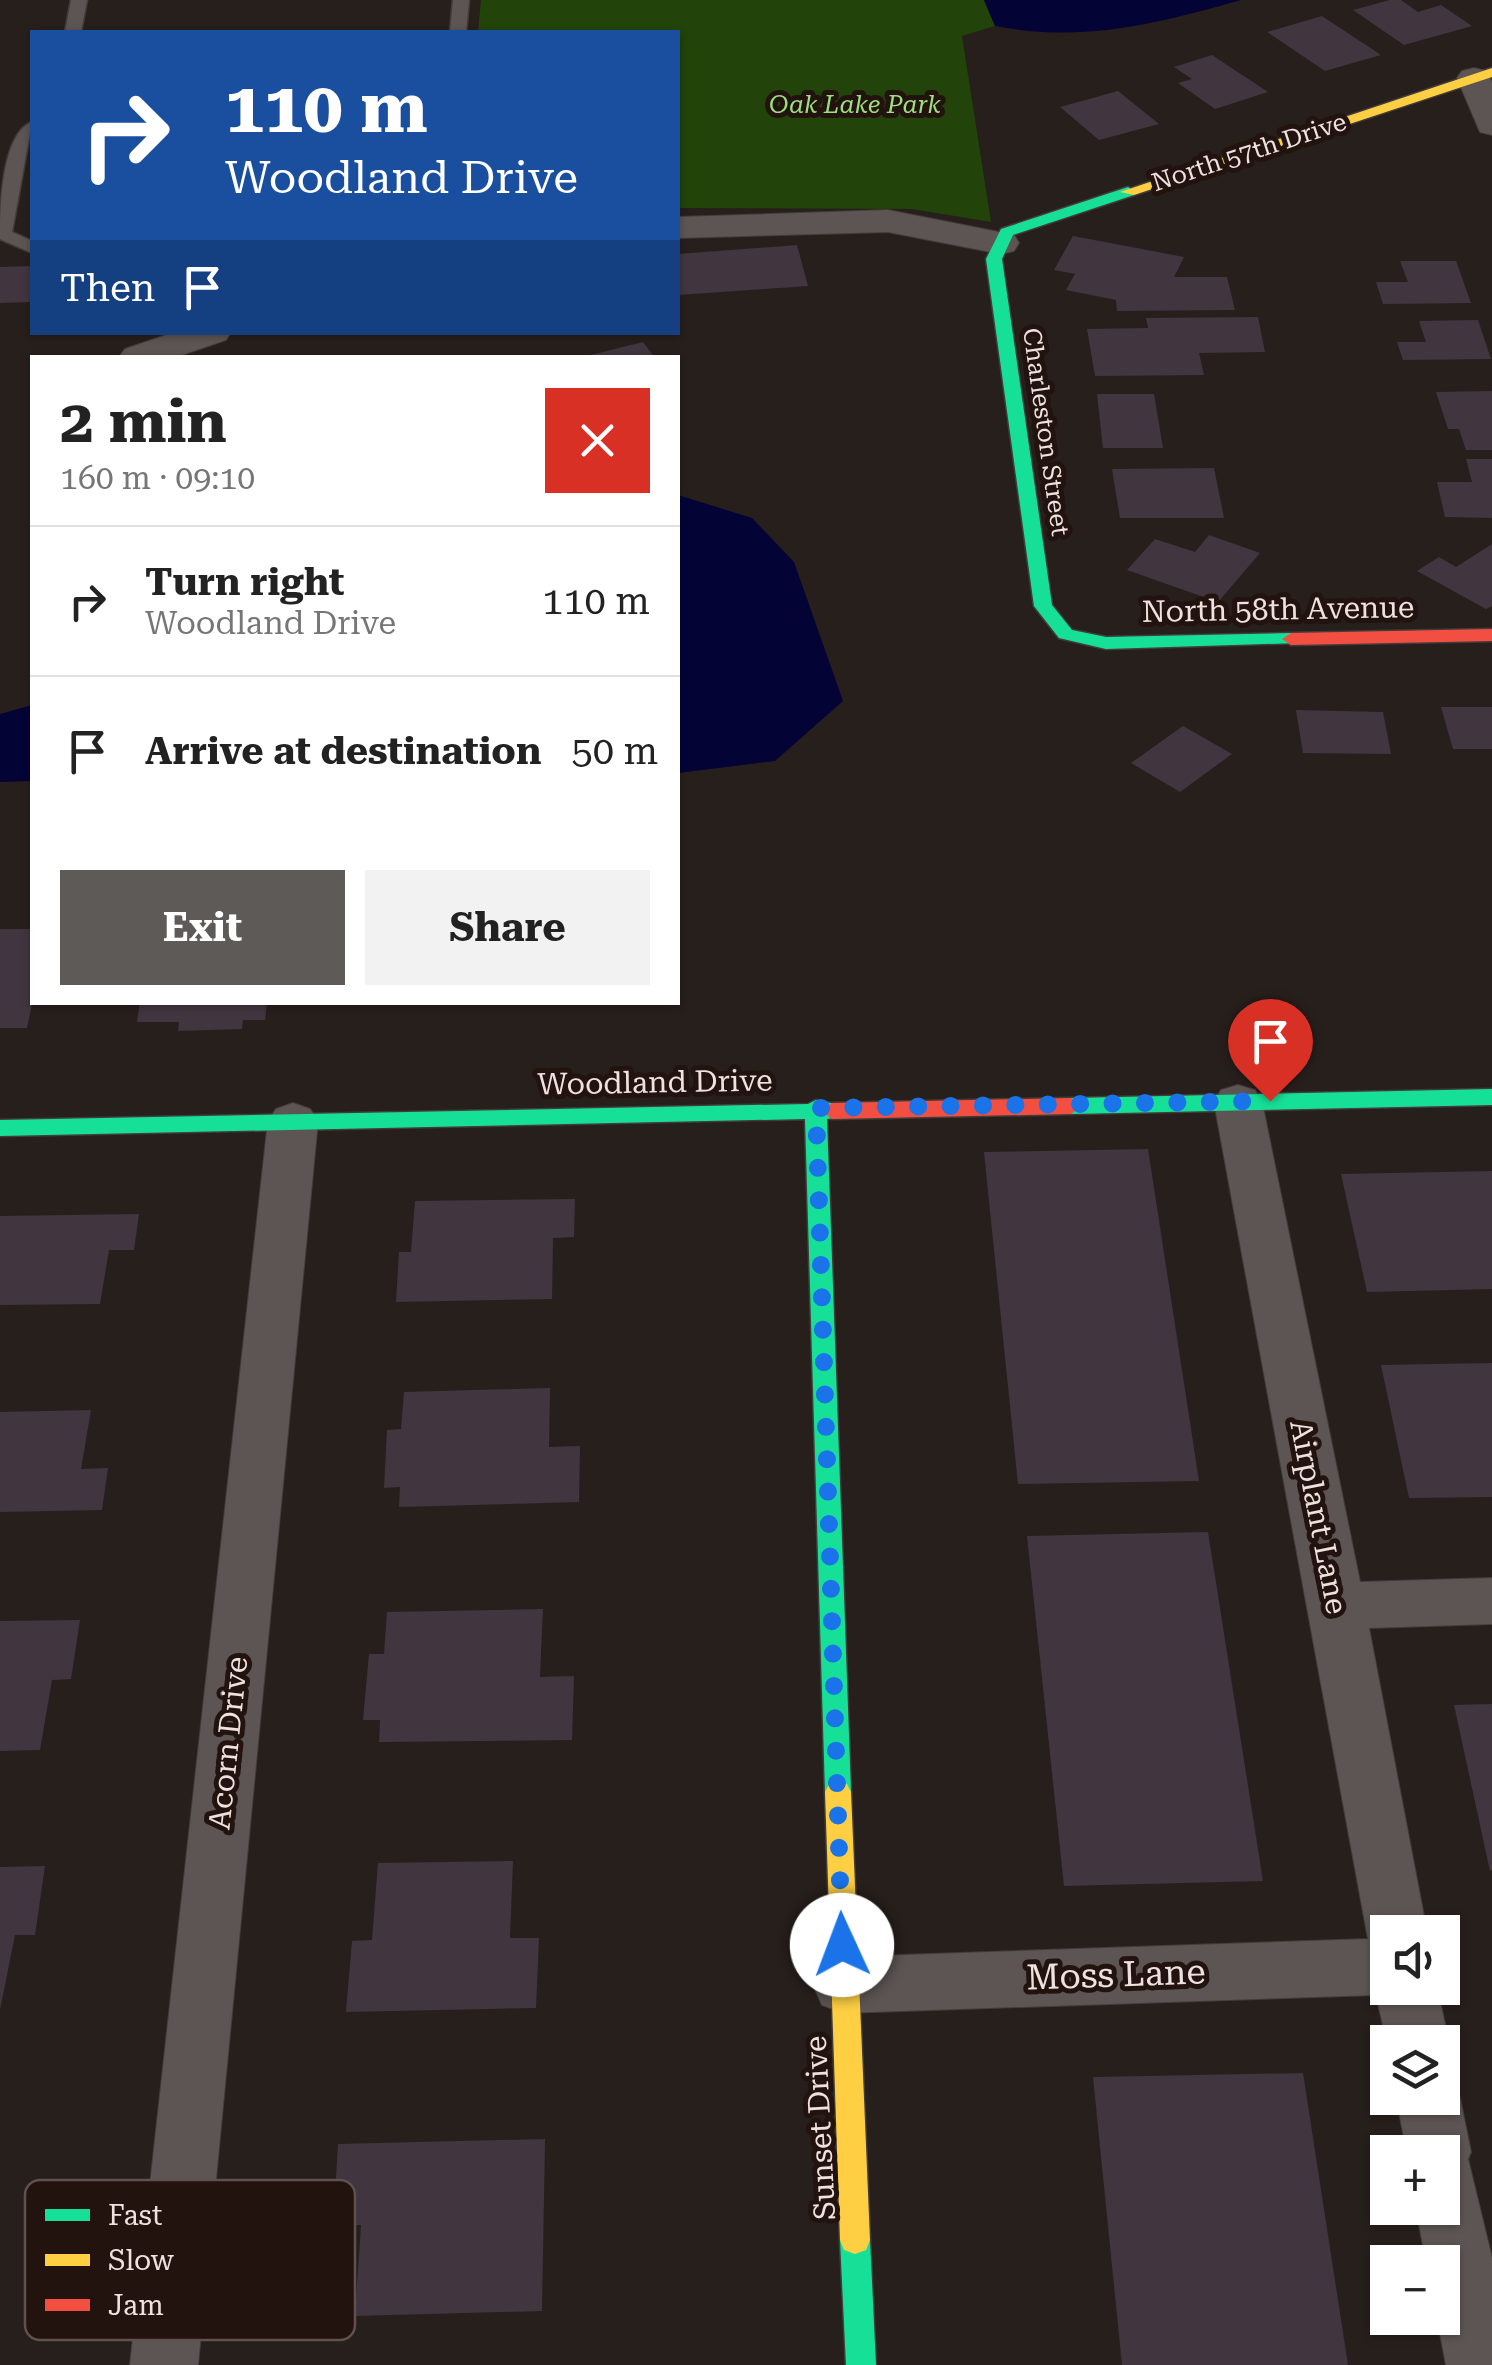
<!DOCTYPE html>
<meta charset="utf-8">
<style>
:root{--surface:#fff;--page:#f2f2f2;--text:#222;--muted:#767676;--line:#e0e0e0;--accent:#5e5a58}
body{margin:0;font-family:"Roboto Serif",serif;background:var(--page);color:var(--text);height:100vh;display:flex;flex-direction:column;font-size:38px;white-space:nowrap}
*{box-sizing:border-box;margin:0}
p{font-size:32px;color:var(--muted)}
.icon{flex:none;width:55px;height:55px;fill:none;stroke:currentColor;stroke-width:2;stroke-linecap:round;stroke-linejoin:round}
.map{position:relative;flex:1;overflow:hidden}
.sheet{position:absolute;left:30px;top:355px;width:650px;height:650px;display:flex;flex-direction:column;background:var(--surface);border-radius:0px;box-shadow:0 2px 8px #0004}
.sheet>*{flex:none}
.hud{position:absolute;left:30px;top:30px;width:650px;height:305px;border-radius:0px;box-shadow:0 2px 8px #0004;background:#1a4fa0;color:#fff;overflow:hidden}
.buttons{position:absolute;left:1370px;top:1915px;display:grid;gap:20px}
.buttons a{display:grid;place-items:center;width:90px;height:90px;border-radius:0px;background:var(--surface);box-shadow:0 2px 8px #0004;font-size:50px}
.pin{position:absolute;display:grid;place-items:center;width:85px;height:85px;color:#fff;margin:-102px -42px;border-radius:50% 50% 50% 0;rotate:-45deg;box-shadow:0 0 10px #0007}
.pin .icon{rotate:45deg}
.me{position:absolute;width:110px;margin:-55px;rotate:358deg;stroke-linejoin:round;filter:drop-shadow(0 0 8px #0008)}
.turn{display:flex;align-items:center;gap:35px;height:210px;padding:0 30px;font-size:45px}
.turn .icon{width:130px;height:130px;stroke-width:2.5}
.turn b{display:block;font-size:70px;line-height:85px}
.then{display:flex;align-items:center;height:95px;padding:0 30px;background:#0003;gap:20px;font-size:38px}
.round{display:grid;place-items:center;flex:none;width:105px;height:105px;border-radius:0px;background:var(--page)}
.summary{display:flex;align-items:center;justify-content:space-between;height:170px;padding:0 30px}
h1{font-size:60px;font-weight:700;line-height:75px}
.primary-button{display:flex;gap:20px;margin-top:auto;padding:20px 30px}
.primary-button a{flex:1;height:115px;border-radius:0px;background:var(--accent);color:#fff;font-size:40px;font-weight:700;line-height:115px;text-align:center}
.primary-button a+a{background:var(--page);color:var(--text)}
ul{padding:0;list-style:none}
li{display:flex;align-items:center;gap:30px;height:150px;padding:0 30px;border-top:2px solid var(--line)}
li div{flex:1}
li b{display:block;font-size:38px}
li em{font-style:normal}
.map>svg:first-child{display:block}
.green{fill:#22430a}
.water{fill:#040336}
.building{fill:#413540}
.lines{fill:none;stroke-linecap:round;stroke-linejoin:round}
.lane-casing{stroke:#433c3a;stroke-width:3}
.street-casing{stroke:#433c3a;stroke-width:2}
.fast-casing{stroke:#433c3a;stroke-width:3}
.slow-casing{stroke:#433c3a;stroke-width:3}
.jam-casing{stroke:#433c3a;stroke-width:3}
.lane{fill:#5c5553;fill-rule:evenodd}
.street{fill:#5c5553;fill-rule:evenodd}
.fast{fill:#16e098;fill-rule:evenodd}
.slow{fill:#ffcf43;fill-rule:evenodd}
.jam{fill:#f24e42;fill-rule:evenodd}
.route{stroke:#1a73e8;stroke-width:18;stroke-dasharray:0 32.4}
.labels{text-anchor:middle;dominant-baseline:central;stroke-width:10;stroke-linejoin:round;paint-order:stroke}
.far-park-label{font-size:25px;font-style:italic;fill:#9ddf7f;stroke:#22130e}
.far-street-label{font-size:25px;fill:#ede2df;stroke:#22130e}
.street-label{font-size:30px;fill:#ede2df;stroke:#22130e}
.near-street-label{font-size:35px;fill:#ede2df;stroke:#22130e}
.key{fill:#22130e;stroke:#5f514d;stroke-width:2.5}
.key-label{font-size:28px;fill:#ede2df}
</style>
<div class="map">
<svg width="1492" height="2365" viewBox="0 0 1492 2365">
<rect width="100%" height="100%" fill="#271f1c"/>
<!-- green -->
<path class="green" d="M481 0H984L995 26 962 36 991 222 912 209 678 208V32H478Z"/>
<!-- water -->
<g class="water">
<path d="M984 0H1241C1156 24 1083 43 995 26Z"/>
<path d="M678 495 752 518 794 562 843 701 775 761 678 773Z"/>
<path d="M32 705V781L0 782V714Z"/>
</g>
<!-- building -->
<g class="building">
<path d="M1390 0H1401L1418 12 1441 5 1472 26 1404 45 1353 10Z"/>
<path d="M1322 16 1381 55 1325 71 1267 32Z"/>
<path d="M1212 55 1268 92 1215 109 1178 83 1192 79 1174 67Z"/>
<path d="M1118 91 1159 124 1099 140 1060 107Z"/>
<path d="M1073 236 1184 257 1174 277H1227L1235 310 1117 311 1116 300 1066 290 1075 274 1054 270Z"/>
<path d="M797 245 808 286 678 295V254Z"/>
<path d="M1400 261H1456L1471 303 1383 304 1376 282H1408Z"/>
<path d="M32 266V302L0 303V267Z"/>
<path d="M1258 317 1265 352 1199 353 1204 375 1095 376 1087 329 1148 328 1146 318Z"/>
<path d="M1478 320 1491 359 1403 360 1397 342H1426L1419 321Z"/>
<path d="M643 342 655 358H587V356Z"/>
<path d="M1492 391V450H1466L1459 429H1448L1436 392Z"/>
<path d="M1097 394H1154L1163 448H1103Z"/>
<path d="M1466 459H1492V518L1445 517 1437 482H1472Z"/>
<path d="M1214 468 1224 518H1120L1112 469Z"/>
<path d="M1209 535 1260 553 1218 602 1127 570 1155 539 1195 552Z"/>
<path d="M1492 544V606L1486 609 1417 571 1439 557 1456 567Z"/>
<path d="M1441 707H1492V749H1453Z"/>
<path d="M1296 710 1383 712 1391 754 1303 753Z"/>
<path d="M1183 726 1232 754 1180 792 1131 763Z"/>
<path d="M0 929H32V1004L27 1028H0Z"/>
<path d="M140 1002H267L265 1020H243L242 1029 178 1031 179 1022H137Z"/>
<path d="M1148 1149 1199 1481 1018 1484 984 1152Z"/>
<path d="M1492 1171V1289L1367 1292 1341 1174Z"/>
<path d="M575 1199 574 1237 553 1238 552 1299 396 1302 399 1252H411L415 1201Z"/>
<path d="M139 1214 134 1250H109L100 1304 0 1305V1216Z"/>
<path d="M1492 1363V1497L1409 1498 1381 1365Z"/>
<path d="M550 1388 549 1447 580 1446 579 1502 399 1507 400 1487 384 1488 387 1430 401 1429 404 1392Z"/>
<path d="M91 1410 81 1469 108 1468 102 1510 0 1512V1412Z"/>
<path d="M1208 1532 1263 1881 1064 1886 1027 1536Z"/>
<path d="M543 1609 540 1677 574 1676 572 1740 379 1742 380 1720H363L369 1654H384L387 1612Z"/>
<path d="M80 1620 71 1679 52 1680 40 1750 0 1751V1621Z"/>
<path d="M1492 1704V1870L1490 1871 1454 1705Z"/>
<path d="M513 1861 510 1938H539L536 2008 346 2012 352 1941 372 1940 378 1863Z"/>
<path d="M45 1866 35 1935H15L0 2010V1867Z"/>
<path d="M1303 2073 1348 2365H1122L1093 2077Z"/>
<path d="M545 2139 542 2311 355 2316 361 2225 333 2226 338 2144Z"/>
</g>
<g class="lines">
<defs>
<g id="lane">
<path d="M71 0H87L81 32H65Z"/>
<path d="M453 0H469L466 32H450Z"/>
<path d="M32 122 12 232 32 241V253L0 239C0 210 1 134 32 122Z"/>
</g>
<g id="street">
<path d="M1474 68 1486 71 1492 82V135L1480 132 1457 78 1462 71Z"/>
<path d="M888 210 1014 235 1019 243 1014 251 1001 254 888 232 678 238V217Z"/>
<path d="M175 332H231L226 340 173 358 119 357 125 349Z"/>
<path d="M1238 1085 1255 1090 1262 1102 1360 1582 1492 1578V1624L1369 1628 1427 1932H1388V1988H1437L1449 2042 1442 2056V2042H1388V2047L1376 1995 844 2013 822 2005 813 1985 822 1965 844 1957 1368 1939 1214 1102 1221 1090Z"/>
<path d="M293 1103 310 1109 318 1121 198 2365H130L268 1121 276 1109Z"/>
<path d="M1442 2074 1451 2077 1460 2098 1471 2152 1468 2159 1492 2258V2365H1446L1437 2318H1442V2262H1426L1416 2208H1442V2152H1407L1396 2098H1442Z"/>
</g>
<g id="fast">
<path d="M1128 187 1136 192 1134 195 1013 235 1002 259 1052 605 1072 630 1106 637 1291 633 1298 635V643L1106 649 1059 638 1034 606 986 259 1001 229Z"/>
<path d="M1492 1089V1105L1071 1114 1060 1106 1071 1098Z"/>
<path d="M816 1100 840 1105 843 1111 840 1117 827 1119 851 1792 847 1800 838 1804 829 1800 825 1792 805 1119 0 1136V1120L808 1104Z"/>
<path d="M855 2226 866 2230 870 2240 876 2365H846L840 2240 844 2230Z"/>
</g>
<g id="slow">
<path d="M1492 68V77L1134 195 1120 192Z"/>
<path d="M838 1780 847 1784 851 1792 870 2240 866 2250 855 2254 844 2250 840 2240 825 1792 829 1784Z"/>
</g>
<g id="jam">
<path d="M1492 629V641L1291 645 1282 639 1291 633Z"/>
<path d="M1071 1098 1082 1106 1071 1114 832 1119 821 1111 832 1103Z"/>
</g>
</defs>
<!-- lane casing -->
<use href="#lane" class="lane-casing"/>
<!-- street casing -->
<use href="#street" class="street-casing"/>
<!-- fast casing -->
<use href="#fast" class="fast-casing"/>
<!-- slow casing -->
<use href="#slow" class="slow-casing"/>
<!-- jam casing -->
<use href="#jam" class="jam-casing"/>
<!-- lane -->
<use href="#lane" class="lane"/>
<!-- street -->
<use href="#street" class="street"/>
<!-- fast -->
<use href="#fast" class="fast"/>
<!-- slow -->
<use href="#slow" class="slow"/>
<!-- jam -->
<use href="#jam" class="jam"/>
</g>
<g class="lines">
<!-- route -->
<path class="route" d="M842 1945 816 1108 1270 1101"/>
</g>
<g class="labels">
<!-- far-park labels -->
<g class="far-park-label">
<text x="855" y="104">Oak Lake Park</text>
</g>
<!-- far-street labels -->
<g class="far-street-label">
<text transform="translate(1249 152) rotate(-18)">North 57th Drive</text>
<text transform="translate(1046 432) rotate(82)">Charleston Street</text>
</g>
<!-- street labels -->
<g class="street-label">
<text transform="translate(1278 609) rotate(-1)">North 58th Avenue</text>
<text transform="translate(655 1082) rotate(-1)">Woodland Drive</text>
<text transform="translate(1319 1517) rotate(79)">Airplant Lane</text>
<text transform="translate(228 1743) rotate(-84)">Acorn Drive</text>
<text transform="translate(820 2128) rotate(-93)">Sunset Drive</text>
</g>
<!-- near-street labels -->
<g class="near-street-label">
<text transform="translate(1116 1975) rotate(-2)">Moss Lane</text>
</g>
</g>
<!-- legend -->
<rect x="25" y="2180" width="330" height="160" rx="15" class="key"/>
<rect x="45" y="2209" width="45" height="12" fill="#16e098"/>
<rect x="45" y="2254" width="45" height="12" fill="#ffcf43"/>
<rect x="45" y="2299" width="45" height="12" fill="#f24e42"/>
<g class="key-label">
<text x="108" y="2225">Fast</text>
<text x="108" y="2270">Slow</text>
<text x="108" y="2315">Jam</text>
</g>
</svg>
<div class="buttons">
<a><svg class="icon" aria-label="sound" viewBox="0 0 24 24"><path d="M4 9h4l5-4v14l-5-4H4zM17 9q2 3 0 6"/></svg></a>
<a><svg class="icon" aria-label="layers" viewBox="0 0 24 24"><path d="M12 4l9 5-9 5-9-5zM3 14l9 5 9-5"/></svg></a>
<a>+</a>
<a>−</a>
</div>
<div class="pin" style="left:1270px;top:1101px;background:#d93025"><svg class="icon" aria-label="arrive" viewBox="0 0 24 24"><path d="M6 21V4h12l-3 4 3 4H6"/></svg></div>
<svg class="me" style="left:842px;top:1945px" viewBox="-20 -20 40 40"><circle r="19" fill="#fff"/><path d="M0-13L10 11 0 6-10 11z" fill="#1a73e8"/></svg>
<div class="hud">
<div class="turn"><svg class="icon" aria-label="right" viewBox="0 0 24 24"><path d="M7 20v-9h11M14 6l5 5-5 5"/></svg><div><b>110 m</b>Woodland Drive</div></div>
<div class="then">Then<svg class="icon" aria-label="arrive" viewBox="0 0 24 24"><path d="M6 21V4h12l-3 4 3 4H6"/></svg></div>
</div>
<section class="sheet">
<div class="summary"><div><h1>2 min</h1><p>160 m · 09:10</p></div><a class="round" style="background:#d93025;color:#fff"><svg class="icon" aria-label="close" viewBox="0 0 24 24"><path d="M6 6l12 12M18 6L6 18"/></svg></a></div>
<ul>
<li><svg class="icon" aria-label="right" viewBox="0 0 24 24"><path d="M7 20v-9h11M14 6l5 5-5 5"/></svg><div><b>Turn right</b><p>Woodland Drive</p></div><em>110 m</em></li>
<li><svg class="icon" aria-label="arrive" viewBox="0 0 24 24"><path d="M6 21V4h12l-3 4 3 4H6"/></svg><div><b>Arrive at destination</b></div><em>50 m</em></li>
</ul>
<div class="primary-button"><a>Exit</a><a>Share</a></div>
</section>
</div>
